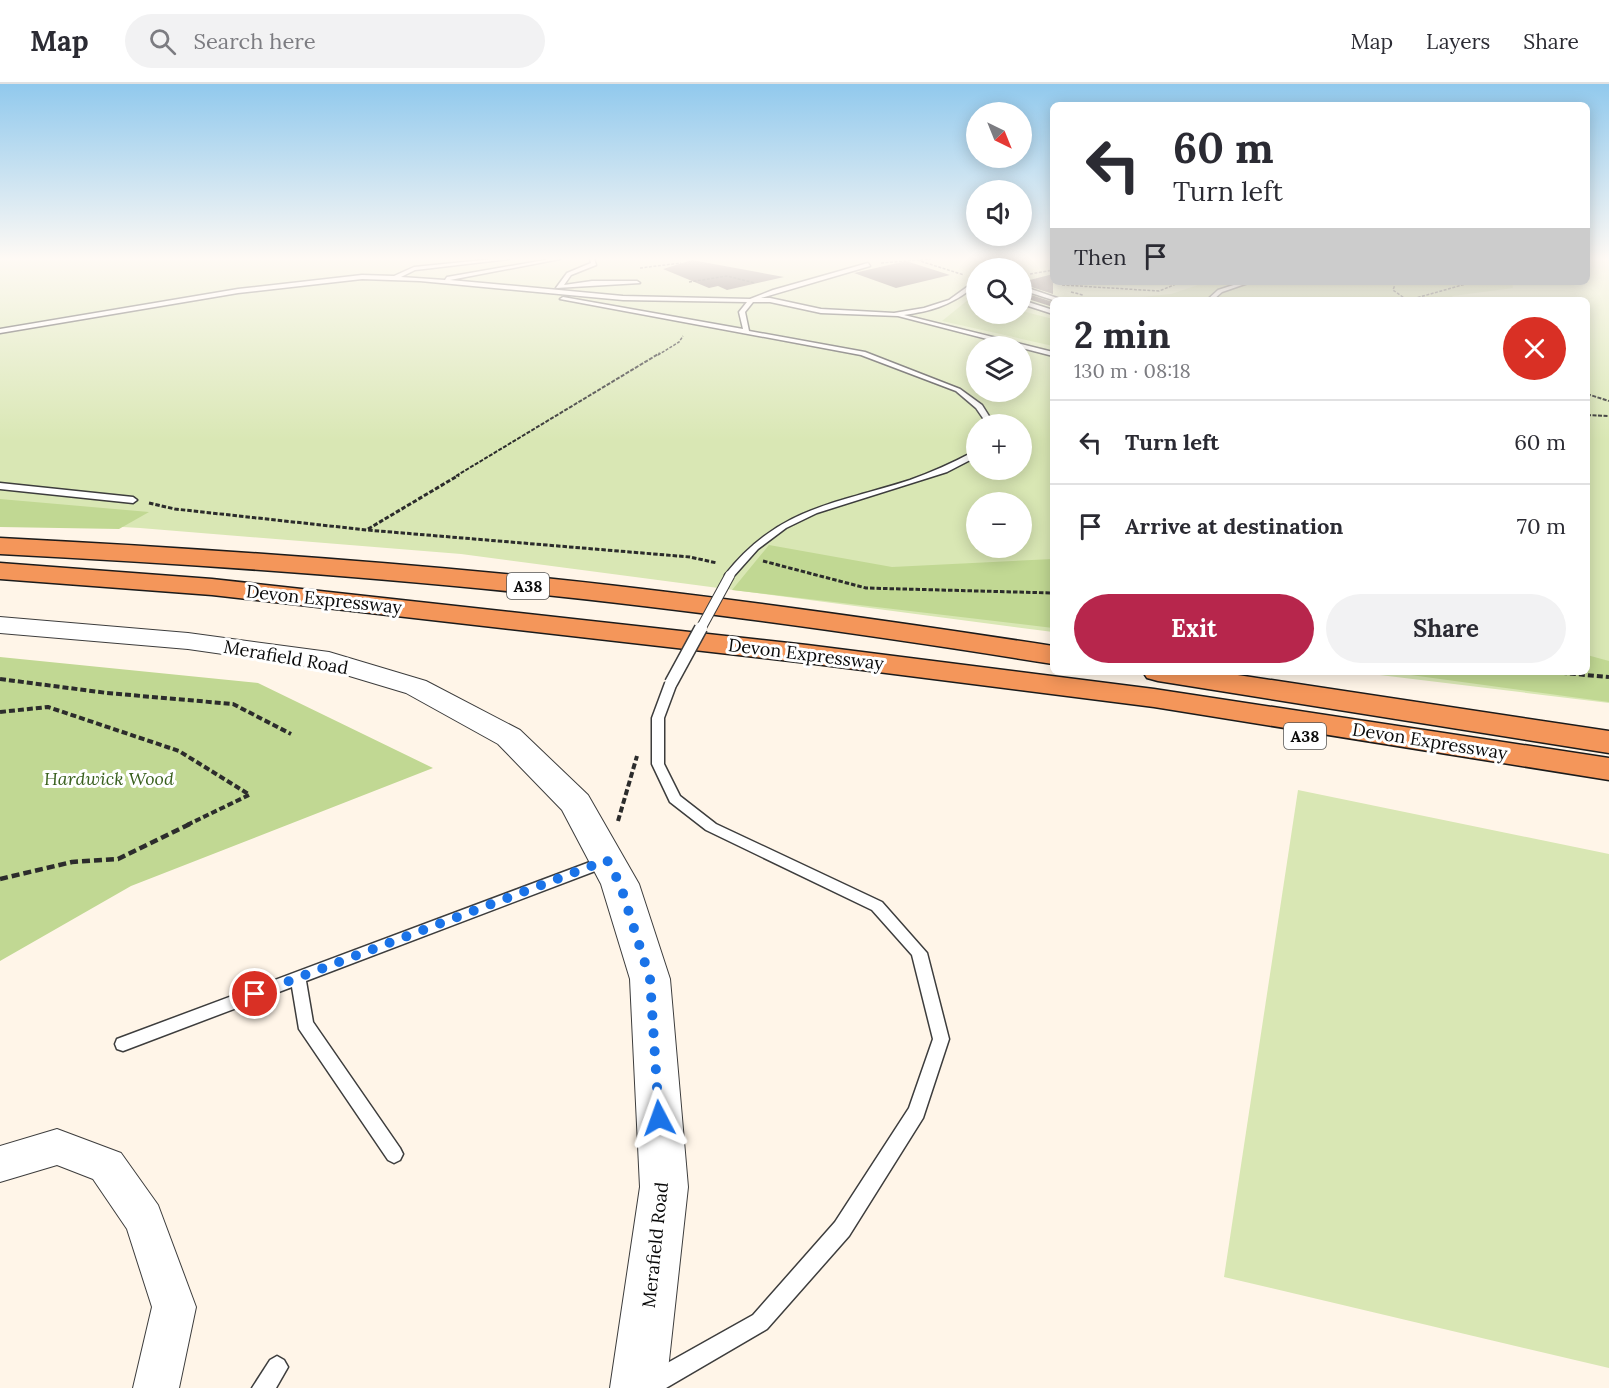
<!DOCTYPE html>
<meta charset="utf-8">
<style>
:root{--surface:#fff;--page:#f2f2f3;--text:#2b2b33;--muted:#7c7c81;--line:#e1e1e2;--accent:#b7264c}
body{margin:0;font-family:Lora,serif;background:var(--page);color:var(--text);height:100vh;display:flex;flex-direction:column;font-size:22px;white-space:nowrap}
*{box-sizing:border-box;margin:0}
p{font-size:20px;color:var(--muted)}
.icon{flex:none;width:33px;height:33px;fill:none;stroke:currentColor;stroke-width:2;stroke-linecap:round;stroke-linejoin:round}
.map{position:relative;flex:1;overflow:hidden}
.details{position:absolute;left:1050px;top:213px;width:540px;height:378px;display:flex;flex-direction:column;background:var(--surface);border-radius:9px;box-shadow:0 3px 15px #0003}
.details>*{flex:none}
.top-card{position:absolute;left:1050px;top:18px;width:540px;height:183px;border-radius:9px;box-shadow:0 3px 15px #0003;background:#fff;color:var(--text);overflow:hidden}
.needle{width:39px;rotate:137deg}
.controls{position:absolute;left:966px;top:18px;display:grid;gap:12px}
.controls a{display:grid;place-items:center;width:66px;height:66px;border-radius:50%;background:var(--surface);box-shadow:0 3px 15px #0003;font-size:30px}
.pin{position:absolute;display:grid;place-items:center;width:51px;height:51px;color:#fff;margin:-26px;border:3px solid #fff;border-radius:50%;box-shadow:0 2px 6px #0007}
.me{position:absolute;width:66px;margin:-33px;rotate:356deg;stroke-linejoin:round;filter:drop-shadow(0 0 4px #0008)}
.turn{display:flex;align-items:center;gap:21px;height:126px;padding:0 24px;font-size:27px}
.turn .icon{width:78px;height:78px;stroke-width:2.5}
.turn b{display:block;font-size:42px;line-height:51px}
.then{display:flex;align-items:center;height:57px;padding:0 24px;background:#0003;gap:12px;font-size:22px}
.round{display:grid;place-items:center;flex:none;width:63px;height:63px;border-radius:32px;background:var(--page)}
.overview{display:flex;align-items:center;justify-content:space-between;height:102px;padding:0 24px}
h1{font-size:36px;font-weight:700;line-height:45px}
.button{display:flex;gap:12px;margin-top:auto;padding:12px 24px}
.button a{flex:1;height:69px;border-radius:36px;background:var(--accent);color:#fff;font-size:24px;font-weight:700;line-height:69px;text-align:center}
.button a+a{background:var(--page);color:var(--text)}
ul{padding:0;list-style:none}
li{display:flex;align-items:center;gap:18px;height:84px;padding:0 24px;border-top:2px solid var(--line)}
li div{flex:1}
li b{display:block;font-size:22px}
li em{font-style:normal}
header{display:flex;align-items:center;gap:36px;box-sizing:border-box;height:84px;padding:0 30px;background:var(--surface);border-bottom:2px solid var(--line)}
header strong{font-size:28px}
nav{display:flex;gap:33px;margin-inline-start:auto;font-size:21px}
.search{width:420px;height:54px;background:var(--page);display:flex;align-items:center;gap:15px;box-sizing:border-box;padding:0 21px;border-radius:33px;color:var(--muted);font-size:22px}
.map>svg:first-child{display:block}
.green{fill:#d9e7b4;fill-rule:evenodd}
.forest{fill:#c1d893}
.building{fill:#534947}
.lines{fill:none;stroke-linecap:round;stroke-linejoin:round}
.service-casing{stroke:#3d3d3d;stroke-width:3}
.minor-casing{stroke:#3d3d3d;stroke-width:2}
.tertiary-casing{stroke:#3d3d3d;stroke-width:2}
.trunk-casing{stroke:#1b1b1b;stroke-width:3}
.path-far4{stroke:#2c2c2c;stroke-width:1.5;stroke-dasharray:3 1.5;stroke-linecap:butt}
.path-far3{stroke:#2c2c2c;stroke-width:2;stroke-dasharray:4 1.5;stroke-linecap:butt}
.path-far2{stroke:#2c2c2c;stroke-width:3;stroke-dasharray:4.5 2;stroke-linecap:butt}
.path-far1{stroke:#2c2c2c;stroke-width:4;stroke-dasharray:6 3;stroke-linecap:butt}
.path{stroke:#2c2c2c;stroke-width:4.5;stroke-dasharray:8 4;stroke-linecap:butt}
.service{fill:#fff;fill-rule:evenodd}
.minor{fill:#fff;fill-rule:evenodd}
.tertiary{fill:#fff;fill-rule:evenodd}
.trunk{fill:#f4965a;fill-rule:evenodd}
.service-bridge-far1-casing{stroke:#3d3d3d;stroke-width:11;stroke-linecap:butt}
.service-bridge-casing{stroke:#3d3d3d;stroke-width:15;stroke-linecap:butt}
.service-bridge-far1{stroke:#fff;stroke-width:9}
.service-bridge{stroke:#fff;stroke-width:12}
.route{stroke:#1a73e8;stroke-width:10;stroke-dasharray:0 18}
.labels{text-anchor:middle;dominant-baseline:central;stroke-width:6;stroke-linejoin:round;paint-order:stroke}
.shield{fill:#fff;stroke:#545454;stroke-width:1.5}
.shield-label{font-size:16px;font-weight:bold;fill:#0a0a0a}
.street-label{font-size:18px;fill:#0a0a0a;stroke:#fff}
.park-label{font-size:18px;font-style:italic;fill:#39601d;stroke:#fff}
</style>
<header>
<strong>Map</strong>
<div class="search"><svg class="icon" aria-label="search" viewBox="0 0 24 24"><circle cx="10" cy="10" r="6"/><path d="M15 15l6 6"/></svg>Search here</div>
<nav><a>Map</a><a>Layers</a><a>Share</a></nav>
</header>
<div class="map">
<svg width="1609" height="1304" viewBox="0 0 1609 1304">
<rect width="100%" height="100%" fill="#fff5e8"/>
<!-- green -->
<g class="green">
<path d="M0 175H1053V198H1587V175H1609V619L1355 588H1587V216H1053V548L461 470 140 444 0 436ZM976 184H1022V230H976ZM976 262H1022V308H976ZM976 340H1022V386H976ZM976 418H1022V464H976Z"/>
<path d="M1298 706 1609 770V1284L1224 1193Z"/>
</g>
<!-- forest -->
<g class="forest">
<path d="M1207 198H1512L1513 204 1453 212 1448 216H1111L1171 210Z"/>
<path d="M974 211 976 212V230H1022V227L1053 235V262L942 237Z"/>
<path d="M0 415 149 428 119 445 0 443Z"/>
<path d="M769 461 892 483 1053 475V544L732 506Z"/>
<path d="M1587 571 1609 577V618L1389 588H1587Z"/>
<path d="M0 573 258 599 433 684 131 802 0 877Z"/>
</g>
<!-- building -->
<g class="building">
<path d="M692 176 784 193 727 206 718 202 709 204 663 185Z"/>
<path d="M906 177 950 191 896 204 854 189Z"/>
<path d="M1053 190V210L1022 200V198Z"/>
<path d="M1022 208 1053 218V223L1022 213Z"/>
</g>
<g class="lines">
<defs>
<g id="service">
<path d="M494 175H509L415 186 401 193 445 196 447 193 551 175H560L450 196 623 212 750 215 773 206 868 179 870 182 761 214H770L821 225 894 229 924 224 949 216 967 203H976V207L970 206C948 222 931 227 904 231L1053 268V272L898 232 821 229 770 218H753L745 228 749 247 865 268 960 305 982 321 994 340H987L976 324 956 307 861 271 560 215 563 213 743 245 739 228 747 218 623 216 420 197 362 195 238 209 0 249V245L238 205 362 191 394 192 414 183Z"/>
<path d="M590 175H594L596 181 571 191 564 201 592 197H637L640 199 556 204 567 189 591 179Z"/>
<path d="M1243 198 1248 199 1222 208 1213 216H1207L1218 206Z"/>
<path d="M1022 202 1060 215 1061 216H1053L1022 206Z"/>
<path d="M1022 216 1053 226V230L1022 220Z"/>
<path d="M973 368H976V373L947 388 817 429 786 444 758 465 733 493 730 494 725 491C777 424 835 420 910 396 932 388 952 379 973 368Z"/>
<path d="M0 399 133 413 137 416 133 419 0 405Z"/>
<path d="M671 596 677 599 664 634V680L680 712 716 740 882 818 927 869 949 955 923 1034 849 1152 767 1245 666 1304H634L637 1296 753 1231 835 1138 909 1024 933 955 912 871 872 826 706 746 670 718 652 680V634L665 599Z"/>
<path d="M606 772 611 773 613 777 611 781 306 897 313 938 400 1064 403 1070 400 1076 394 1079 388 1076 299 945 292 903 123 967 117 965 115 960 117 955Z"/>
<path d="M277 1272 284 1276 288 1283 276 1304H252L270 1276Z"/>
</g>
<path id="minor" d="M57 1045 121 1069 158 1121 196 1223 179 1304H133L152 1223 127 1145 93 1095 57 1081 0 1098V1062Z"/>
<path id="tertiary" d="M0 533 188 549 329 568 426 597 520 646 588 711 639 800 670 895 688 1103 666 1304H610L640 1103 630 895 601 800 562 726 498 660 406 609 326 585 188 565 0 549Z"/>
<g id="trunk">
<path d="M0 454C176 463 351 475 525 492 702 510 878 535 1053 562V580C878 552 702 527 526 509 351 491 176 479 0 470Z"/>
<path d="M0 479 212 495 807 561 1154 605 1609 674V696L1154 623 807 579 212 511 0 495Z"/>
<path d="M1143 588H1218L1609 647V669L1158 597 1147 594Z"/>
</g>
</defs>
<!-- service casing -->
<use href="#service" class="service-casing"/>
<!-- minor casing -->
<use href="#minor" class="minor-casing"/>
<!-- tertiary casing -->
<use href="#tertiary" class="tertiary-casing"/>
<!-- trunk casing -->
<use href="#trunk" class="trunk-casing"/>
<!-- path-far4 -->
<g class="path-far4">
<path d="M920 176 931 175"/>
<path d="M881 179 917 176 964 191"/>
<path d="M640 184 681 179"/>
<path d="M1030 190 1053 186"/>
<path d="M689 198 727 192 755 199"/>
<path d="M1396 198 1393 206 1407 216"/>
<path d="M1062 201 1159 207 1174 201V198"/>
<path d="M1071 208 1083 211"/>
<path d="M1409 216 1473 198"/>
<path d="M658 271 679 258 683 252"/>
</g>
<!-- path-far3 -->
<g class="path-far3">
<path d="M1587 310 1609 317"/>
<path d="M1587 331 1609 332"/>
<path d="M456 392 660 269"/>
</g>
<!-- path-far2 -->
<g class="path-far2">
<path d="M149 419 175 425 367 446 690 473 717 479"/>
<path d="M368 445 459 391"/>
<path d="M763 477 866 504 1053 509"/>
</g>
<!-- path-far1 -->
<g class="path-far1">
<path d="M1552 588 1609 593"/>
<path d="M0 595 107 609 233 620 291 650"/>
<path d="M0 628 48 623 179 667 250 711"/>
<path d="M618 737 637 672"/>
<path d="M187 741 249 711"/>
</g>
<!-- path -->
<path class="path" d="M0 795 72 778 118 775 190 740"/>
<!-- service -->
<use href="#service" class="service"/>
<!-- minor -->
<use href="#minor" class="minor"/>
<!-- tertiary -->
<use href="#tertiary" class="tertiary"/>
<!-- trunk -->
<use href="#trunk" class="trunk"/>
<defs>
<path id="service-bridge-far1" d="M700 546 730 491"/>
<path id="service-bridge" d="M671 599 701 544"/>
</defs>
<!-- service-bridge-far1 casing -->
<use href="#service-bridge-far1" class="service-bridge-far1-casing"/>
<!-- service-bridge casing -->
<use href="#service-bridge" class="service-bridge-casing"/>
<!-- service-bridge-far1 -->
<use href="#service-bridge-far1" class="service-bridge-far1"/>
<!-- service-bridge -->
<use href="#service-bridge" class="service-bridge"/>
</g>
<!-- sky -->
<linearGradient id="sky" x2="0" y2="1"><stop stop-color="#91c9ed"/><stop offset="0.49" stop-color="#fffaf5"/><stop offset="1" stop-color="#fffaf5" stop-opacity="0"/></linearGradient>
<rect width="1609" height="357" fill="url(#sky)"/>
<g class="lines">
<!-- route -->
<path class="route" d="M255 910 607 776 620 800 650 895 659 1034"/>
</g>
<g class="labels">
<!-- shield labels -->
<g class="shield">
<rect x="507" y="489" width="42" height="26" rx="4.5"/>
<rect x="1284" y="639" width="42" height="26" rx="4.5"/>
</g>
<g class="shield-label">
<text x="528" y="502">A38</text>
<text x="1305" y="652">A38</text>
</g>
<!-- street labels -->
<g class="street-label">
<text transform="translate(324 515) rotate(6)">Devon Expressway</text>
<text transform="translate(806 570) rotate(7)">Devon Expressway</text>
<text transform="translate(286 573) rotate(10)">Merafield Road</text>
<text transform="translate(1430 657) rotate(9)">Devon Expressway</text>
<text transform="translate(655 1161) rotate(-84)">Merafield Road</text>
</g>
<!-- park labels -->
<g class="park-label">
<text x="109" y="694">Hardwick Wood</text>
</g>
</g>
</svg>
<div class="controls">
<a><svg class="needle" viewBox="-14 -14 28 28"><path d="M0-13l5 13h-10z" fill="#e53935"/><path d="M0 13l5-13h-10z" fill="#7c7c81"/></svg></a>
<a><svg class="icon" aria-label="sound" viewBox="0 0 24 24"><path d="M4 9h4l5-4v14l-5-4H4zM17 9q2 3 0 6"/></svg></a>
<a><svg class="icon" aria-label="search" viewBox="0 0 24 24"><circle cx="10" cy="10" r="6"/><path d="M15 15l6 6"/></svg></a>
<a><svg class="icon" aria-label="layers" viewBox="0 0 24 24"><path d="M12 4l9 5-9 5-9-5zM3 14l9 5 9-5"/></svg></a>
<a>+</a>
<a>−</a>
</div>
<div class="pin" style="left:255px;top:910px;background:#d93025"><svg class="icon" aria-label="arrive" viewBox="0 0 24 24"><path d="M6 21V4h12l-3 4 3 4H6"/></svg></div>
<svg class="me" style="left:659px;top:1034px" viewBox="-20 -20 40 40"><path d="M0-17L14 15 0 8-14 15z" fill="#1a73e8" stroke="#fff" stroke-width="4"/></svg>
<div class="top-card">
<div class="turn"><svg class="icon" aria-label="left" viewBox="0 0 24 24"><path d="M17 20v-9H6M10 6l-5 5 5 5"/></svg><div><b>60 m</b>Turn left</div></div>
<div class="then">Then<svg class="icon" aria-label="arrive" viewBox="0 0 24 24"><path d="M6 21V4h12l-3 4 3 4H6"/></svg></div>
</div>
<section class="details">
<div class="overview"><div><h1>2 min</h1><p>130 m · 08:18</p></div><a class="round" style="background:#d93025;color:#fff"><svg class="icon" aria-label="close" viewBox="0 0 24 24"><path d="M6 6l12 12M18 6L6 18"/></svg></a></div>
<ul>
<li><svg class="icon" aria-label="left" viewBox="0 0 24 24"><path d="M17 20v-9H6M10 6l-5 5 5 5"/></svg><div><b>Turn left</b></div><em>60 m</em></li>
<li><svg class="icon" aria-label="arrive" viewBox="0 0 24 24"><path d="M6 21V4h12l-3 4 3 4H6"/></svg><div><b>Arrive at destination</b></div><em>70 m</em></li>
</ul>
<div class="button"><a>Exit</a><a>Share</a></div>
</section>
</div>
